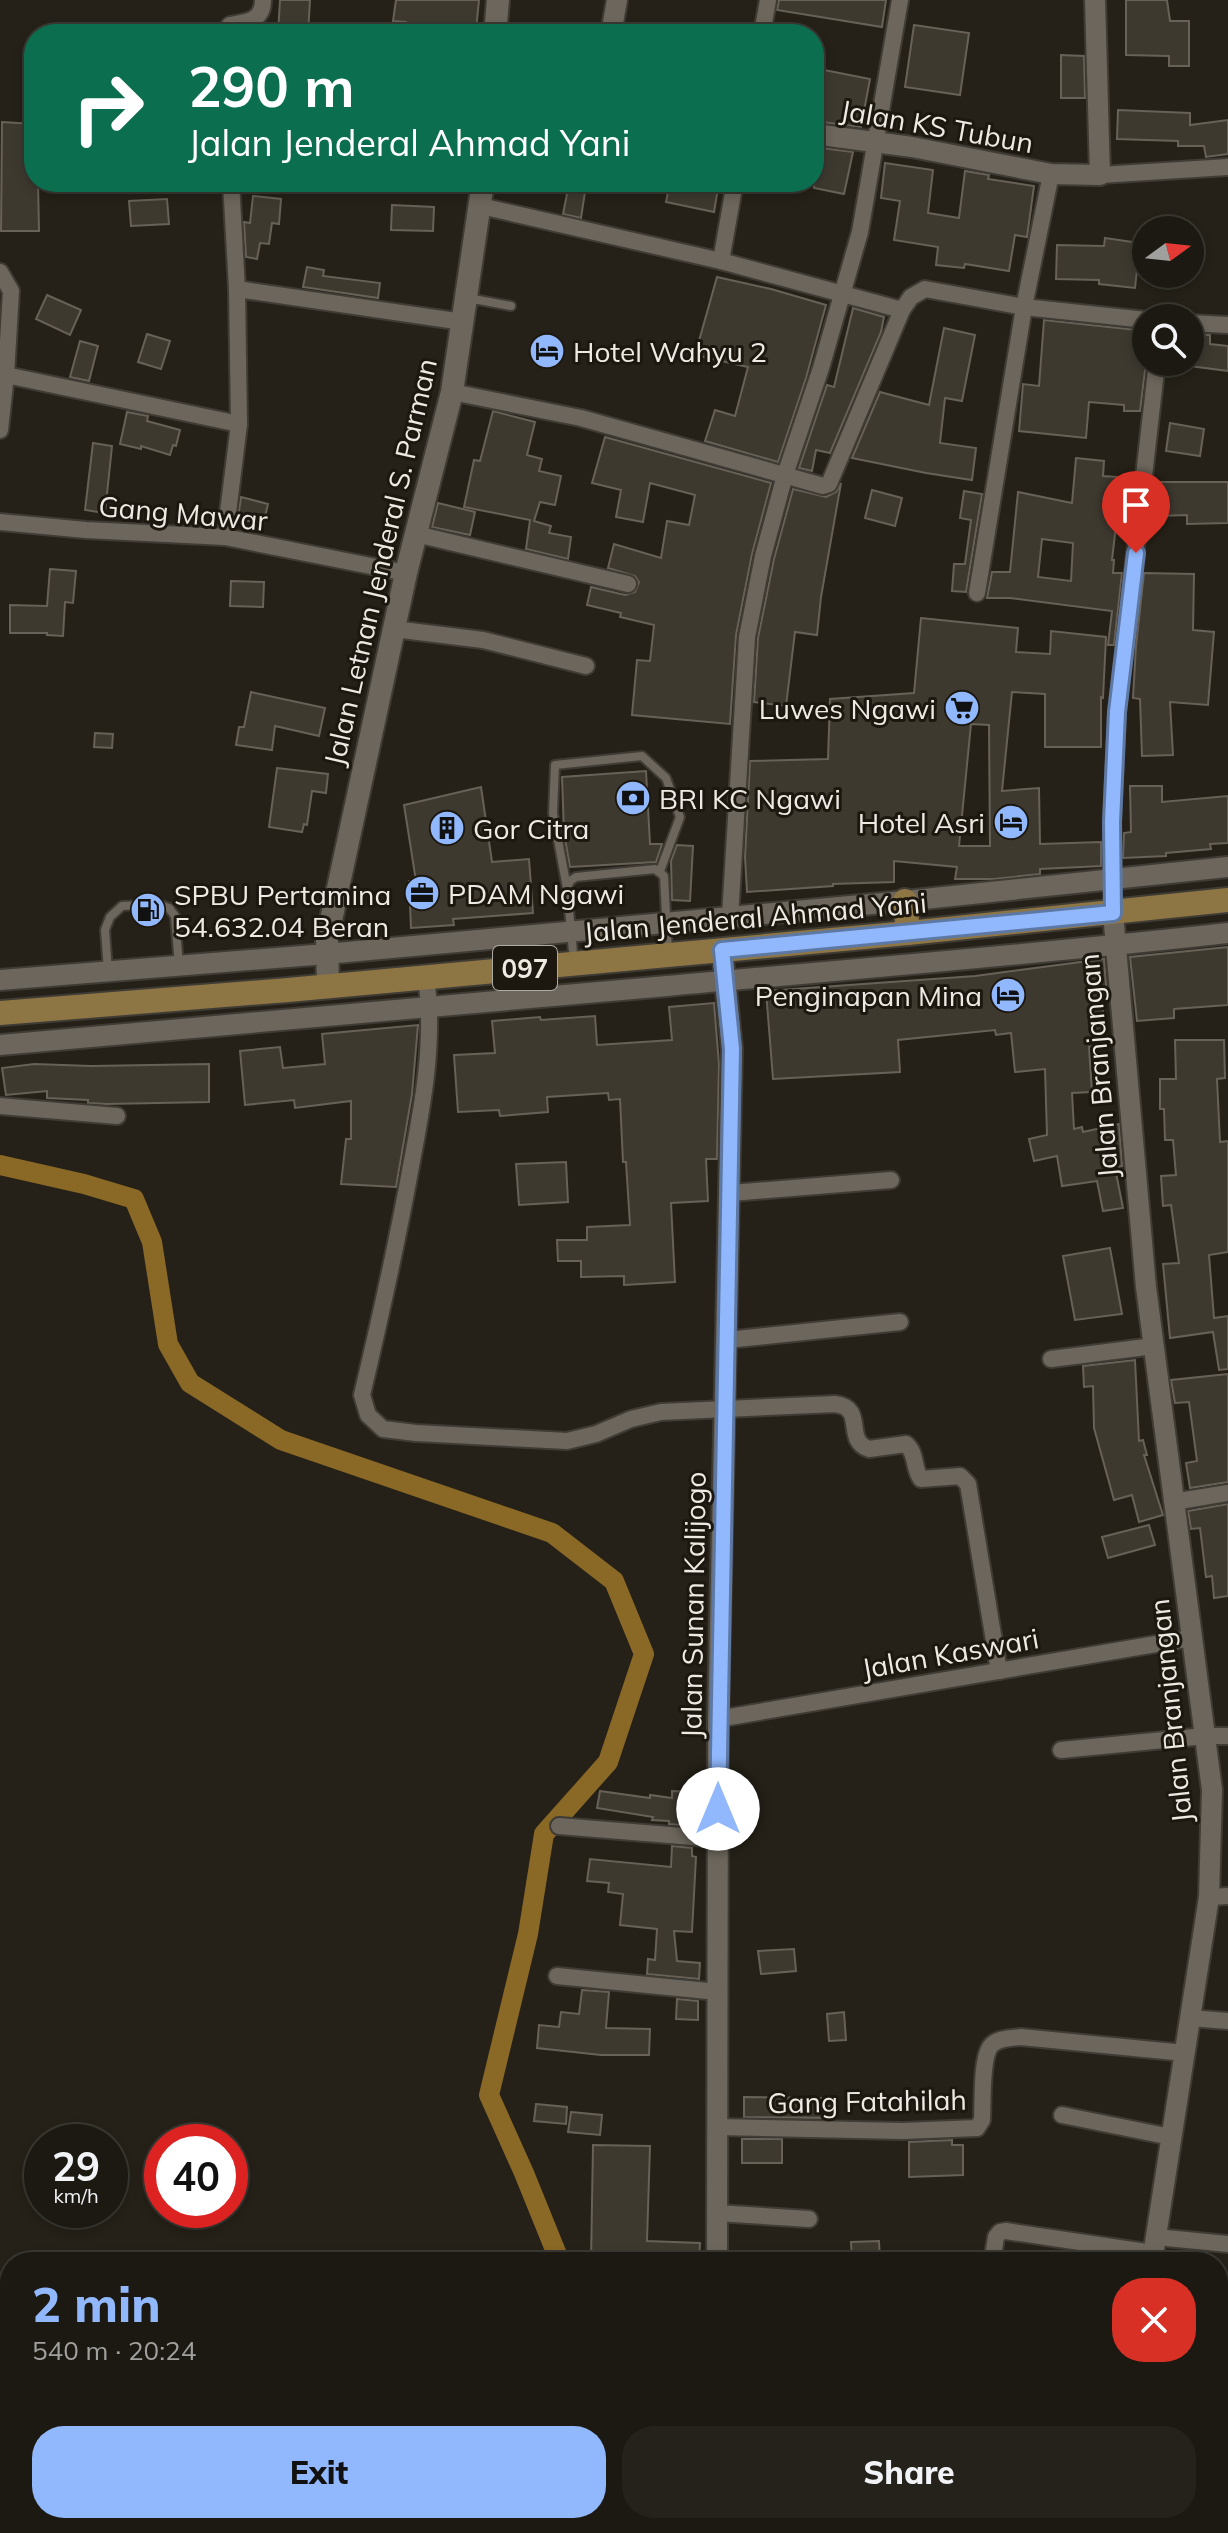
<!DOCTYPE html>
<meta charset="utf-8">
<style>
:root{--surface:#1c1912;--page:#25221b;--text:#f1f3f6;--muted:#a0a09f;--line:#3a3832;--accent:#91b8fd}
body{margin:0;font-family:Mulish,sans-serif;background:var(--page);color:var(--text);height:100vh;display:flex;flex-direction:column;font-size:30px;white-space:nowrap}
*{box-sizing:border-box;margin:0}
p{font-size:26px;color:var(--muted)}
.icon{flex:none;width:44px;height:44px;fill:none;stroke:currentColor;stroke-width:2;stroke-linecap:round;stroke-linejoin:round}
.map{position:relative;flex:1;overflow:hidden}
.details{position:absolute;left:0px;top:2252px;width:1228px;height:282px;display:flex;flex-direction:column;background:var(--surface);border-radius:32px 32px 0 0;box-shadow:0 4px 12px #0003,0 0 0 2px var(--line)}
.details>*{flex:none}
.banner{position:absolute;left:24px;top:24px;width:800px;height:168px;border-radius:32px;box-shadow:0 4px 12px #0003,0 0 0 2px var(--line);background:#0b6e4f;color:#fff;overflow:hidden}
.needle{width:52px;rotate:75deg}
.controls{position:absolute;left:1132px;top:216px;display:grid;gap:16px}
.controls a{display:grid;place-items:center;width:72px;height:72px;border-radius:50%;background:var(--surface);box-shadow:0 4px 12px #0003,0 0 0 2px var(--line);font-size:40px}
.speed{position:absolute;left:24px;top:2124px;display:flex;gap:16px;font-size:40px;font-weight:700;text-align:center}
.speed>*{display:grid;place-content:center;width:104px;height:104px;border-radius:50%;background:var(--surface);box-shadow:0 4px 12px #0003,0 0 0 2px var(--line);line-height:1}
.speed small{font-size:20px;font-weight:400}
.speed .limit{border:12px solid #d22;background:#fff;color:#111}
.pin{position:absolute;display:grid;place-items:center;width:68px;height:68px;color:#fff;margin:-82px -34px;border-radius:50% 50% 50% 0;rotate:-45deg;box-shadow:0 0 8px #0007}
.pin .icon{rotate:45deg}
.me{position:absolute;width:88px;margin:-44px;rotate:0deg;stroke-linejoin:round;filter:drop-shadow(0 0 6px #0008)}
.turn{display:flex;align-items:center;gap:28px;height:168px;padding:0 32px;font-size:36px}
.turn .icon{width:104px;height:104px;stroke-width:2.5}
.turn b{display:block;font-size:56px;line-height:68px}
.round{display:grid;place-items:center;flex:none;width:84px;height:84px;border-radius:32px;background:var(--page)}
.headline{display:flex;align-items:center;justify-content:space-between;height:136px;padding:0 32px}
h1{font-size:48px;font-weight:800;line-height:60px;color:var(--accent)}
.cta{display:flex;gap:16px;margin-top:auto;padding:16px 32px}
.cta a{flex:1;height:92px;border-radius:32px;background:var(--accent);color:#111;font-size:32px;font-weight:800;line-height:92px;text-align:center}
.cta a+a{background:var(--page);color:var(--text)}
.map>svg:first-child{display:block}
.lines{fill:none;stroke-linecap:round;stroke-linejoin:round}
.canal{stroke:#8a6825;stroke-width:20}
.building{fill:#3e392f;stroke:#676157;stroke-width:2;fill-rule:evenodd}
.service-casing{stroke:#3f3b35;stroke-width:12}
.minor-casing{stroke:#3f3b35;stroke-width:20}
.tertiary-casing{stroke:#3f3b35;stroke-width:24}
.secondary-casing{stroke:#3f3b35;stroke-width:26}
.primary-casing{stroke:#3f3b35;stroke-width:28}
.service{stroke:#6c665c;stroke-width:8}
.minor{stroke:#6c665c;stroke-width:16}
.tertiary{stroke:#6c665c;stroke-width:20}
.secondary{stroke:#6c665c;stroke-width:22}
.primary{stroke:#8e7544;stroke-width:24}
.route-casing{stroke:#5e78a4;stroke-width:20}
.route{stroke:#91b8fd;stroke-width:14}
.labels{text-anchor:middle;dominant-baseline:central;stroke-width:6;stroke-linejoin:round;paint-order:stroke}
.shield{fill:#1c170f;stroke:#aeaba4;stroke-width:2}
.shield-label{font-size:26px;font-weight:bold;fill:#edeae4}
.street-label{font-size:28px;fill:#edeae4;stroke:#1c170f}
.poi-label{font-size:28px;fill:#edeae4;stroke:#1c170f;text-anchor:start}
</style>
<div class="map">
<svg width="1228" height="2533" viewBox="0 0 1228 2533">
<rect width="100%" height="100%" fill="#252118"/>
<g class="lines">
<!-- canal -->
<path class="canal" d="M0 1165 84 1184 134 1199 152 1242 168 1344 190 1383 281 1440 552 1533 614 1581 644 1654 608 1762 544 1834 528 1934 489 2095 524 2173 558 2257 554 2262"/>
</g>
<!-- building -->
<g class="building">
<path d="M280 0H310L308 34H278Z"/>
<path d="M396 0H479L476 30 429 25 428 34H406V22L393 21Z"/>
<path d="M779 0H886L882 27 777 10Z"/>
<path d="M1126 0H1167L1170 21H1189V66H1169V56L1126 55Z"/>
<path d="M914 25 969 33 960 95 905 87Z"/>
<path d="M1061 55 1084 56 1085 98H1061Z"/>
<path d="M814 68 870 79 861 127 814 121Z"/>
<path d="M1118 110 1190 113V125L1228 120V154L1206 157 1204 146H1178V141L1117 139Z"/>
<path d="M2 122 34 124V182H38L39 231H1Z"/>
<path d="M814 147 853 152 844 194 814 188Z"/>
<path d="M885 163 933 170 928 213 959 218 965 171 989 175 988 179 1034 186 1027 237 1015 235 1009 271 965 264 964 268 936 265 938 247 894 240 900 201 881 198Z"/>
<path d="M670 182H719L714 212 666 202Z"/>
<path d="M568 189 585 192 581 218 563 214Z"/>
<path d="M253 196 281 199 279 224 272 223 269 244 260 243 257 259 246 257 244 222 250 223Z"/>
<path d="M167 199 169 224 131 226 129 201Z"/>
<path d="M392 205 434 207 433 231 391 230Z"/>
<path d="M1105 238 1140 243 1135 288 1099 284V280L1056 279 1057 245 1104 246Z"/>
<path d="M307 267 324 270 323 276 380 283 378 298 303 287Z"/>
<path d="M717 277 771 289 826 305 806 378 778 462 705 441 715 410 735 416 748 367 695 355Z"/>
<path d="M47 295 81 310 70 335 36 319Z"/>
<path d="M853 308 884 317 881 332 830 453 816 450 812 471 799 468 827 385 834 387Z"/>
<path d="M1044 320 1146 331V362L1140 411H1124V405L1089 402 1086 438 1019 431 1023 384 1039 386Z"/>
<path d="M944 328 975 335 962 401 945 398 940 443 976 448 972 480 926 473 852 458 880 392 929 405Z"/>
<path d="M147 334 170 341 161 369 138 362Z"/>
<path d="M1190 334 1210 335V344L1228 346V371L1190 366Z"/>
<path d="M80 341 98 346 89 381 70 377Z"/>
<path d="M493 411 535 422 527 455 542 459 539 471 561 476 555 505 540 502 534 521 551 526 549 533 571 537 568 559 526 549 530 520 464 507 474 460 480 461Z"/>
<path d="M127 412 148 416 147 421 180 430 176 446 173 445 170 455 141 446V449L120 444Z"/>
<path d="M1170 423 1204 429 1200 456 1166 451Z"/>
<path d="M605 437 771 483 752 554 736 635 730 724 632 715 637 660 650 661 654 625 620 617 621 613 587 605 591 587 625 595 635 592 639 582 635 576 608 568 614 544 661 558 667 521 689 525 695 495 650 483 643 522 616 517 621 490 592 483Z"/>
<path d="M93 443 112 446 105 513 85 510Z"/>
<path d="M1076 458 1104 461 1103 476 1131 478 1128 509 1118 508 1112 560H1114L1113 573H1122L1114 645H1108L1112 611 1010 598H987L992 572H1010L1018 492 1072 503ZM1042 539 1073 543 1071 581 1038 577Z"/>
<path d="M1157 482H1228V523L1187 524V515L1157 516Z"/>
<path d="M841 483 821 597 817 635 795 632 786 706 754 702 758 638 774 559 793 489 826 497 836 492Z"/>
<path d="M872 490 902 498 895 526 865 518Z"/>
<path d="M964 491 982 494 966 592 952 591 954 564H965L971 520 960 518Z"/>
<path d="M241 497 268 504 263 525 238 518Z"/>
<path d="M438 503 475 512 470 535 432 527Z"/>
<path d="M50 569 76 571 73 603 65 602 63 636 47 635V633H10V605L47 606Z"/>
<path d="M1144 573 1194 574 1193 630 1214 632 1208 705 1170 702 1173 755 1142 756 1140 699 1133 698 1136 646Z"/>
<path d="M231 581 264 582 263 607 230 606Z"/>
<path d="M921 618 1018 628 1016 652 1050 654 1051 631 1106 637 1103 698 1101 697V747H1045V694L1012 692 1002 791 1039 788 1040 844 1101 842V866L1040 869V874L994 879H955L957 867 894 861V882L833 884V886L747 892 745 857 750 761 828 759 830 699 914 693ZM971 724 989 725 990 846H959Z"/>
<path d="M251 692 325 708 319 736 275 726 272 750 236 745 239 727H244Z"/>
<path d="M95 733 113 734 112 748 94 747Z"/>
<path d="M277 768 328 774 326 793 312 791 307 825 304 824 302 832 269 827Z"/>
<path d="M646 771 650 844H662L656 862 570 867 564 833 562 777Z"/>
<path d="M1130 786H1162V802L1228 796V843L1210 844 1211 849 1166 853V856L1123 858 1124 833 1131 832Z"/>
<path d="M481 787 492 862 529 859 533 913 453 919 454 925 411 928 409 881H416L404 805Z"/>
<path d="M677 845 693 846 690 901 672 900 671 861Z"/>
<path d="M1228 947V1005L1174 1009V1018L1137 1021 1130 957Z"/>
<path d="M1104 959 1107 996H1101L1107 1045 1089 1047 1092 1092 1072 1093 1074 1129 1082 1127 1083 1132 1119 1124 1122 1166 1115 1168 1123 1208 1103 1211 1097 1181 1062 1186 1057 1156 1034 1161 1029 1139 1047 1135 1045 1069 1015 1072 1011 1033 996 1035 995 1030 898 1040 900 1072 773 1079 766 991 975 976Z"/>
<path d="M714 1003 719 1064 717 1159H706L708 1201 671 1203 675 1282 624 1285V1276L581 1277V1261H558L557 1240H587V1227L630 1225 626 1162H623L620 1099 609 1100 608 1093 547 1097 548 1112 500 1116 499 1110 458 1112 454 1055 495 1053 492 1021 540 1017 541 1020 595 1016 597 1045 672 1040 669 1007Z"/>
<path d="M418 1025 412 1094 396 1187 341 1184 346 1139H351V1101L295 1108 294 1100 245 1105 240 1051 280 1047 283 1068 325 1064 322 1034Z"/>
<path d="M1175 1040H1224L1225 1078 1217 1079 1220 1142 1228 1141V1252L1209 1255 1214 1318 1228 1316V1369L1219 1370 1213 1332 1170 1338 1163 1264 1179 1263 1171 1205 1163 1206 1161 1176 1176 1175 1173 1140H1165L1164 1109H1160V1079H1176Z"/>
<path d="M34 1064 91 1066 209 1064V1102L106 1104 88 1103V1100L47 1098V1091L6 1095 2 1068Z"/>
<path d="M566 1162 568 1202 519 1205 516 1164Z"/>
<path d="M1110 1248 1122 1314 1075 1320 1063 1256Z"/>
<path d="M1135 1360 1139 1441 1143 1440 1147 1455H1144L1163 1515 1139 1522 1132 1495 1114 1500 1094 1428 1093 1386 1084 1387 1083 1366Z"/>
<path d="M1228 1374V1482L1190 1488 1186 1463 1197 1461 1189 1402 1175 1403 1171 1380Z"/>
<path d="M1228 1504V1596L1214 1598 1212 1576 1206 1577 1200 1528 1191 1529 1188 1511Z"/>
<path d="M1149 1525 1155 1545 1108 1558 1102 1537Z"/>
<path d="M600 1791 650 1798V1795L672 1798V1791L695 1792 693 1826 669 1824V1821L652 1820 653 1817 597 1808Z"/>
<path d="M672 1846 692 1848V1856L696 1857 692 1932 674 1931 677 1961 700 1963 699 1979 647 1974 648 1959 655 1960 657 1929 620 1925 623 1894 608 1892 609 1883 587 1881 590 1859 671 1867Z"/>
<path d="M794 1949 796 1971 761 1974 758 1951Z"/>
<path d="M582 1990 609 1992 606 2028 650 2029 649 2055H601L537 2048 539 2025 559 2027 561 2012 579 2014Z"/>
<path d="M677 1999 698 2001V2020L676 2019Z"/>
<path d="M844 2012 846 2040 829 2041 827 2014Z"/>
<path d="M744 2097 821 2098V2106H834L833 2118 744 2117Z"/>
<path d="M536 2104 567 2107 566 2124 534 2121Z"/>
<path d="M571 2112 602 2115 600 2135 568 2132Z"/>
<rect x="742" y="2139" width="40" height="24"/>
<path d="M952 2140V2145H963V2175L909 2177V2142Z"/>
<path d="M593 2145 650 2146 647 2241 700 2243 699 2262H591Z"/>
<path d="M879 2241 880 2262H852L851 2242Z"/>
</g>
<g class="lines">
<defs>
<g id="service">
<path d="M468 298 511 306"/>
<path d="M567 888 553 813 555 765 642 756 666 778 680 817 660 871"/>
<path d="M574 963 567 888 570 881 576 877 655 869 664 876 668 953"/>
<path d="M108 971 105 930 110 917 122 906 158 904 169 908 175 916 179 966"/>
</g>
<g id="minor">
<path d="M224 34 230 25C247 22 263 21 263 0"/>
<path d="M762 34 768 0"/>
<path d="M1100 175 1228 167"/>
<path d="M481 206 721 261 902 310"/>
<path d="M721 261 735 182"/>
<path d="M0 272 11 291 6 375 0 430"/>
<path d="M237 289 463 322"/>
<path d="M1190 323 1228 325"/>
<path d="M6 375 239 424"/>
<path d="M452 392 581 418 823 486 829 484 902 310 911 297 925 289 1024 307 1146 320"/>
<path d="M0 522 86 530 225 537 406 573"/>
<path d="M416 534 628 584"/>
<path d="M225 537 239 424 237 289 231 182"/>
<path d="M977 593 1024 307 1051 174"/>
<path d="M394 629 483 640 586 666"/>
<path d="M1113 913 1112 822 1117 712 1157 362"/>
<path d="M730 917 747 637 763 556 785 475 821 368 860 232 900 0"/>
<path d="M426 977C435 1040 423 1104 411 1166 397 1243 380 1319 362 1395L368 1415 383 1429 416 1433 567 1441 596 1434 631 1419 661 1412 835 1404C867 1408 843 1440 869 1449L906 1444C917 1453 913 1469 921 1479L960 1476 968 1484 999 1671"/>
<path d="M0 1106 117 1116"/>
<path d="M731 1193 891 1180"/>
<path d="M727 1340 900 1322"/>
<path d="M1051 1359 1154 1346"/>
<path d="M1173 1502 1228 1493"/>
<path d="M718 1719 1191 1638"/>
<path d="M1061 1750 1205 1736H1228"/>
<path d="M559 1826 718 1839"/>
<path d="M1209 1897 1228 1896"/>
<path d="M557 1976 718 1992"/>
<path d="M1190 2018 1228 2021"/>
<path d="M1062 2115 1171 2137"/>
<path d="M718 2127 903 2131 977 2128 982 2120C983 2103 981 2060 990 2047 996 2038 1011 2038 1021 2037L1185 2053"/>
<path d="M717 2213 809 2219"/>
<path d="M1156 2237 1228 2244"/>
<path d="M992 2262 996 2237 1000 2232 1006 2231 1153 2253"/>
<path d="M1218 2347 1228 2349"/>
<path d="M1218 2462 1228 2464"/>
<path d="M477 2524 480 2533"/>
<path d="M120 2533 122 2527 128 2524"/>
<path d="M1087 2533 1088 2524"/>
</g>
<g id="tertiary">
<path d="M611 34 617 0"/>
<path d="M814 134 912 147 1051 174 1100 175 1095 0"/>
<path d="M1113 913 1146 1287 1212 1790 1209 1897 1152 2262"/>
<path d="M0 980 326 954 905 901 1228 867"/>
<path d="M0 1045C222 1027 444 1007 667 986 854 969 1041 954 1228 933"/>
<path d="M717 2262 718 1719 732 1049 722 950"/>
<path d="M713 2524V2533"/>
</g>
<g id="secondary">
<path d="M495 34 498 0"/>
<path d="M328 987 327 939 406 573 452 392 483 182"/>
</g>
<g id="primary">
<path d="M905 901 908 933"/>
<path d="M0 1013 288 990 908 933 1228 900"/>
</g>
</defs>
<!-- service casing -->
<use href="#service" class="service-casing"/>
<!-- minor casing -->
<use href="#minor" class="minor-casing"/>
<!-- tertiary casing -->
<use href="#tertiary" class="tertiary-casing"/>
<!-- secondary casing -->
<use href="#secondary" class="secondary-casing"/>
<!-- primary casing -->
<use href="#primary" class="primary-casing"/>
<!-- service -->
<use href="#service" class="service"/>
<!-- minor -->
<use href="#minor" class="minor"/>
<!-- tertiary -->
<use href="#tertiary" class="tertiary"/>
<!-- secondary -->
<use href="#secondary" class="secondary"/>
<!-- primary -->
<use href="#primary" class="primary"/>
</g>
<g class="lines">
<defs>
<path id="route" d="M718 1809 732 1049 722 950 1113 913 1112 822 1117 712 1136 553"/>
</defs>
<!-- route casing -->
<use href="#route" class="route-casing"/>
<!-- route -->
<use href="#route" class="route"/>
</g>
<!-- icons -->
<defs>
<symbol id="hotel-disc" viewBox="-11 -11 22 22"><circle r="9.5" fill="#91b8fd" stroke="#1c170f"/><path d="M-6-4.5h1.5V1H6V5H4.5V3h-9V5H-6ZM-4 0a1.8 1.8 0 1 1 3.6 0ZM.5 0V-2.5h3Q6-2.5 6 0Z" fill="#111"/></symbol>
<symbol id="supermarket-disc" viewBox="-11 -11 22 22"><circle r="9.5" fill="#91b8fd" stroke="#1c170f"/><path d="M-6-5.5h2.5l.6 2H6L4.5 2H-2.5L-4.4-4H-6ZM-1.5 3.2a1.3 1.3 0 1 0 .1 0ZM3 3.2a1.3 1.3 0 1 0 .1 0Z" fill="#111"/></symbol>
<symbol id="bank-disc" viewBox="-11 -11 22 22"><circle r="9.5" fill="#91b8fd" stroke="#1c170f"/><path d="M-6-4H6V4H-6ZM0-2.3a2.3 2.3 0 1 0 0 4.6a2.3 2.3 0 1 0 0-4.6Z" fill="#111"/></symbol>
<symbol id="building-disc" viewBox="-11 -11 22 22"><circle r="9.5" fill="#91b8fd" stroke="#1c170f"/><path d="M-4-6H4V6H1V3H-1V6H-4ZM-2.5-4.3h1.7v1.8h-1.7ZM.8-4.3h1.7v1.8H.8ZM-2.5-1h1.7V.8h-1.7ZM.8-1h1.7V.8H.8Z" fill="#111"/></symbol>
<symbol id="office-disc" viewBox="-11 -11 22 22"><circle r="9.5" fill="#91b8fd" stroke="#1c170f"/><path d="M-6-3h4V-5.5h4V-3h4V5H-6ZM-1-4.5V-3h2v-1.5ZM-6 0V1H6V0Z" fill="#111"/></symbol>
<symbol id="fuel-disc" viewBox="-11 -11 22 22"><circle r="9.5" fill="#91b8fd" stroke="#1c170f"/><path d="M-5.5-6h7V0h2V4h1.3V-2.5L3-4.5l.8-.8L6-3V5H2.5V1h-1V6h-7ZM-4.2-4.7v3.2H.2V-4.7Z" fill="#111"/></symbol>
</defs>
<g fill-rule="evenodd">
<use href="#hotel-disc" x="527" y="331" width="40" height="40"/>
<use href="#supermarket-disc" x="942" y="688" width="40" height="40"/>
<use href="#bank-disc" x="613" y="778" width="40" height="40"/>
<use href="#hotel-disc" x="991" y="802" width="40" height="40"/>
<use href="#building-disc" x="427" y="808" width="40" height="40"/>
<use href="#office-disc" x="402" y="873" width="40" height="40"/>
<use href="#fuel-disc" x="128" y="890" width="40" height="40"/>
<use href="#hotel-disc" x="988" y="975" width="40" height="40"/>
</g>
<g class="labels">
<!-- shield labels -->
<rect class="shield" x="493" y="946" width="64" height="44" rx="6"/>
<g class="shield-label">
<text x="525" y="968">097</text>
</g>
<!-- street labels -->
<g class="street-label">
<text transform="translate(937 126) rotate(10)">Jalan KS Tubun</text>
<text transform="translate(183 513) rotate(5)">Gang Mawar</text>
<text transform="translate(380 562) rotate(-77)">Jalan Letnan Jenderal S. Parman</text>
<text transform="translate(755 917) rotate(-5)">Jalan Jenderal Ahmad Yani</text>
<text transform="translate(1098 1066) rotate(-95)">Jalan Branjangan</text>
<text transform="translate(693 1605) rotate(-89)">Jalan Sunan Kalijogo</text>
<text transform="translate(950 1653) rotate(-10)">Jalan Kaswari</text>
<text transform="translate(1170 1711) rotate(-96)">Jalan Branjangan</text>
<text transform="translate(867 2101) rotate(-1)">Gang Fatahilah</text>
</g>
<!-- poi labels -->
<g class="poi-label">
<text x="573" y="351">Hotel Wahyu 2</text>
<text x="936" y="708" text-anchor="end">Luwes Ngawi</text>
<text x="659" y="798">BRI KC Ngawi</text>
<text x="985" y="822" text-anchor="end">Hotel Asri</text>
<text x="473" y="828">Gor Citra</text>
<text x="448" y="893">PDAM Ngawi</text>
<text x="174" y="894">SPBU Pertamina<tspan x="174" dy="32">54.632.04 Beran</tspan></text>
<text x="982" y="995" text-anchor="end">Penginapan Mina</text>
</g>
</g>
</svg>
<div class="controls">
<a><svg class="needle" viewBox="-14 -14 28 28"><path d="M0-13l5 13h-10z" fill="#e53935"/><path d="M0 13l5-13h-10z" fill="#a0a09f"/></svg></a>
<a><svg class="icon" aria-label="search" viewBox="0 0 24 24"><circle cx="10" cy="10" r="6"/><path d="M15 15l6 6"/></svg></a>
</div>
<div class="speed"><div>29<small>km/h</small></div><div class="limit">40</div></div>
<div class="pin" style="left:1136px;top:553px;background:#d93025"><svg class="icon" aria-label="arrive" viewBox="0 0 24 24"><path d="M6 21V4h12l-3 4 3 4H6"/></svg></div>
<svg class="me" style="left:718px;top:1809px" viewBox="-20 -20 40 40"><circle r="19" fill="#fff"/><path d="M0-13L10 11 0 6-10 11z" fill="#91b8fd"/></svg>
<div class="banner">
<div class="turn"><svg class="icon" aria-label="right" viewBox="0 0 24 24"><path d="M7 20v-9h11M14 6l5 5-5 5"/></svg><div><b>290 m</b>Jalan Jenderal Ahmad Yani</div></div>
</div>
<section class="details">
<div class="headline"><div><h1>2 min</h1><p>540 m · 20:24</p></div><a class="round" style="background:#d93025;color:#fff"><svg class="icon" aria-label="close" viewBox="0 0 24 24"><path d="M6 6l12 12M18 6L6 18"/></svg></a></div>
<div class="cta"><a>Exit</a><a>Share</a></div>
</section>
</div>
